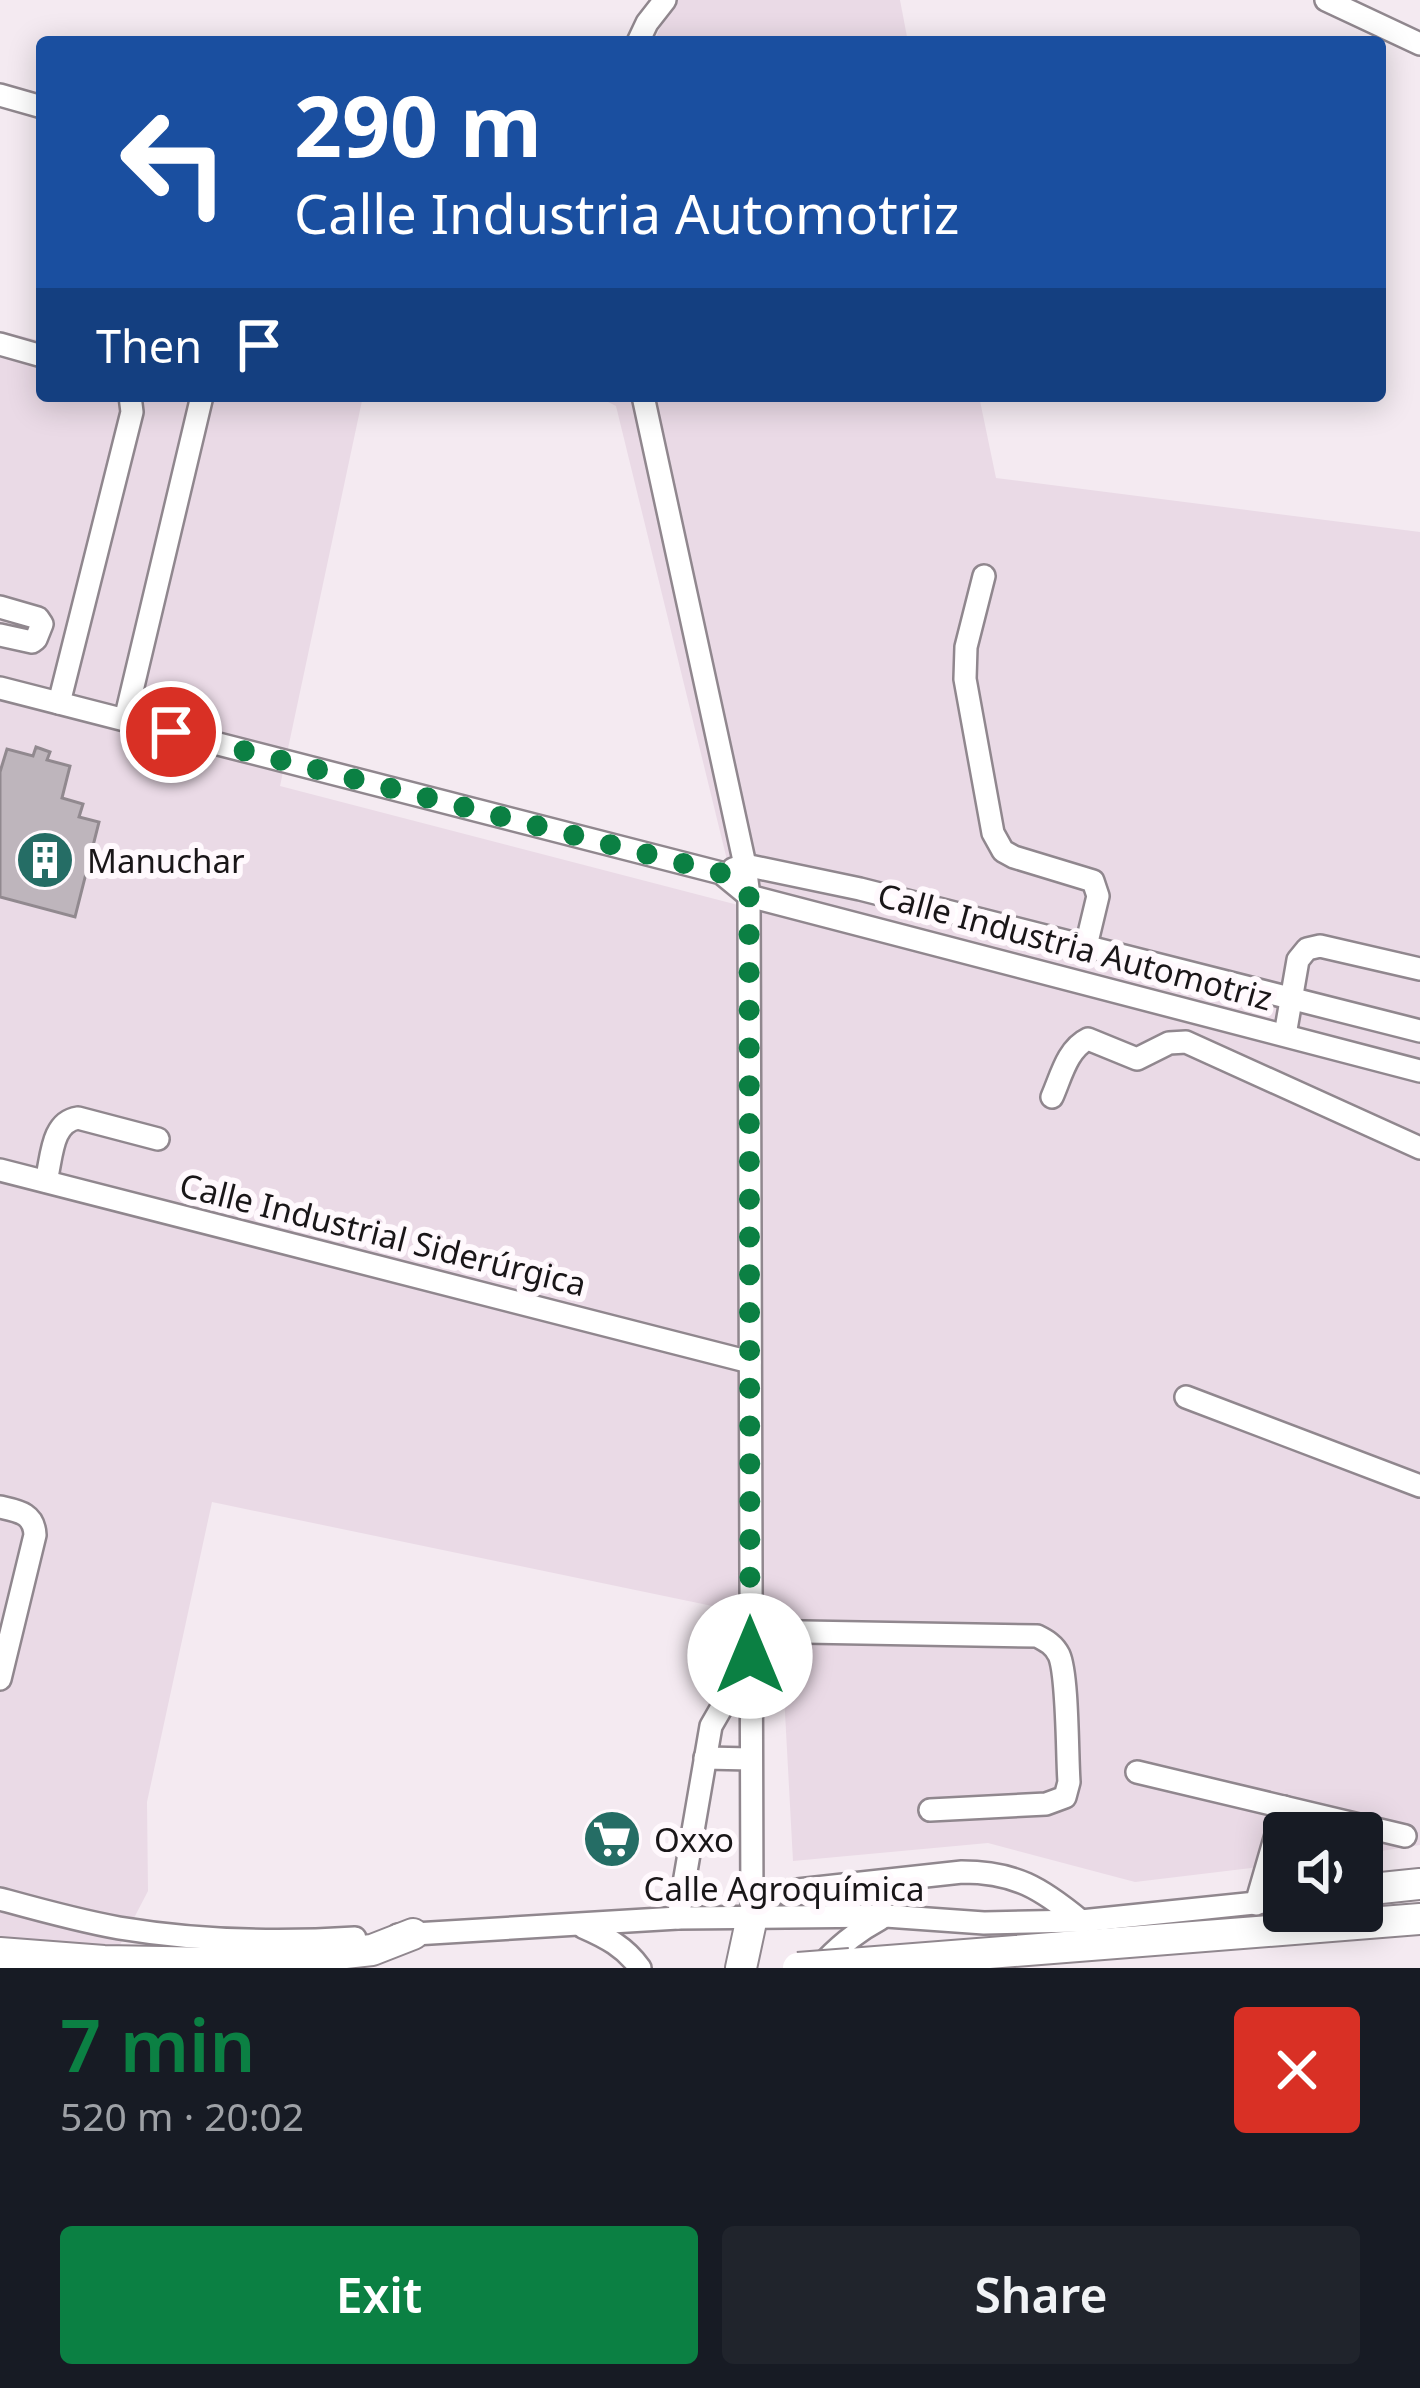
<!DOCTYPE html>
<meta charset="utf-8">
<style>
:root{--surface:#171b24;--page:#20242c;--text:#f1f3f6;--muted:#9ea1a6;--accent:#0b8043}
body{margin:0;font-family:"Noto Sans",sans-serif;background:var(--page);color:var(--text);height:100vh;display:flex;flex-direction:column;font-size:45px;white-space:nowrap}
*{box-sizing:border-box;margin:0}
p{font-size:39px;color:var(--muted)}
.icon{flex:none;width:66px;height:66px;fill:none;stroke:currentColor;stroke-width:2;stroke-linecap:round;stroke-linejoin:round}
.map{position:relative;height:1968px;overflow:hidden}
.sheet{display:flex;flex-direction:column;background:var(--surface);flex:1}
.sheet>*{flex:none}
.top-card{position:absolute;left:36px;top:36px;width:1350px;height:366px;border-radius:12px;box-shadow:0 6px 30px #0003;background:#1a4fa0;color:#fff;overflow:hidden}
.buttons{position:absolute;left:1263px;top:1812px;display:grid;gap:24px}
.buttons a{display:grid;place-items:center;width:120px;height:120px;border-radius:12px;background:var(--surface);box-shadow:0 6px 30px #0003;font-size:60px}
.pin{position:absolute;display:grid;place-items:center;width:102px;height:102px;color:#fff;margin:-51px;border:6px solid #fff;border-radius:50%;box-shadow:0 3px 12px #0007}
.me{position:absolute;width:132px;margin:-66px;rotate:0deg;stroke-linejoin:round;filter:drop-shadow(0 0 9px #0008)}
.turn{display:flex;align-items:center;gap:42px;height:252px;padding:0 60px;font-size:54px}
.turn .icon{width:156px;height:156px;stroke-width:2.5}
.turn b{display:block;font-size:84px;line-height:102px}
.then{display:flex;align-items:center;height:114px;padding:0 60px;background:#0003;gap:24px;font-size:45px}
.round{display:grid;place-items:center;flex:none;width:126px;height:126px;border-radius:12px;background:var(--page)}
.head{display:flex;align-items:center;justify-content:space-between;height:204px;padding:0 60px}
h1{font-size:72px;font-weight:600;line-height:90px;color:var(--accent)}
.button{display:flex;gap:24px;margin-top:auto;padding:24px 60px}
.button a{flex:1;height:138px;border-radius:12px;background:var(--accent);color:#fff;font-size:48px;font-weight:600;line-height:138px;text-align:center}
.button a+a{background:var(--page);color:var(--text)}
.map>svg:first-child{display:block}
.built{fill:#eadae6}
.building{fill:#beb5bc;stroke:#91898f;stroke-width:3}
.lines{fill:none;stroke-linecap:round;stroke-linejoin:round}
.minor-casing{stroke:#90878e;stroke-width:26}
.highway-casing{stroke:#90878e;stroke-width:34}
.minor{stroke:#fff;stroke-width:21}
.highway{stroke:#fff;stroke-width:30}
.highway-bridge-casing{stroke:#90878e;stroke-width:34;stroke-linecap:butt}
.highway-bridge{stroke:#fff;stroke-width:30}
.route{stroke:#0b8043;stroke-width:21;stroke-dasharray:0 37.8}
.labels{text-anchor:middle;dominant-baseline:central;stroke-width:12;stroke-linejoin:round;paint-order:stroke}
.poi-label{font-size:33px;fill:#191618;stroke:#fff9fd;text-anchor:start}
.street-label{font-size:33px;fill:#191618;stroke:#fff9fd}
</style>
<div class="map">
<svg width="1420" height="1968" viewBox="0 0 1420 1968">
<rect width="100%" height="100%" fill="#f4eaf1"/>
<!-- built -->
<g class="built">
<path d="M672 0H900L908 42H654Z"/>
<path d="M0 331 42 341V396H363L280 786 738 905 616 406 596 396H979L996 478 1420 532V1845L1362 1854V1833H1284V1864L1135 1882 988 1843 793 1861 780 1620 212 1502 147 1802 148 1891 108 1968H0Z"/>
</g>
<!-- building -->
<path class="building" d="M36 747 50 752 47 760 70 766 62 798 83 804 79 817 99 822 75 917 0 897V772L7 749 33 756Z"/>
<g class="lines">
<defs>
<g id="minor">
<path d="M1326 0 1420 44"/>
<path d="M638 42 647 23 665 0"/>
<path d="M0 95 42 107"/>
<path d="M0 344 42 356"/>
<path d="M643 396 745 865 749 896 752 1917"/>
<path d="M984 576 966 647 965 679 993 833 1003 851 1014 857 1093 881 1098 896 1086 946"/>
<path d="M0 607 38 618 42 624 36 639 32 642 0 635"/>
<path d="M0 688 721 873 749 896 1420 1071"/>
<path d="M59 703 132 412 130 396"/>
<path d="M125 720 202 396"/>
<path d="M733 869 745 865 860 889 1420 1031"/>
<path d="M1285 1035 1298 960 1307 949 1320 946 1420 969"/>
<path d="M1052 1097C1061 1077 1067 1049 1088 1039L1137 1059 1169 1043 1186 1042 1420 1148"/>
<path d="M0 1170 750 1362"/>
<path d="M46 1181C52 1158 51 1122 78 1118L158 1139"/>
<path d="M1186 1397 1420 1486"/>
<path d="M0 1507C18 1511 34 1513 35 1535L0 1679"/>
<path d="M750 1631 1037 1636C1047 1641 1054 1645 1059 1655 1068 1675 1067 1756 1069 1782L1065 1797 1046 1804 930 1810"/>
<path d="M705 1758 751 1759"/>
<path d="M1137 1772 1405 1836"/>
<path d="M752 1895 962 1872C1015 1872 1041 1888 1081 1921"/>
<path d="M0 1899C40 1910 79 1921 119 1928 197 1941 277 1943 355 1938"/>
<path d="M1256 1904 1284 1807"/>
<path d="M678 1918 711 1726 726 1700 750 1682"/>
<path d="M583 1927C606 1937 625 1947 640 1968"/>
<path d="M398 1935 678 1918 886 1916 984 1923 1081 1921 1284 1900"/>
<path d="M819 1968C837 1947 856 1932 880 1919"/>
</g>
<g id="highway">
<path d="M1362 1890 1420 1884"/>
<path d="M0 1953 104 1961 220 1963 277 1961 372 1950 413 1934"/>
<path d="M850 1964 1420 1919"/>
<path d="M741 1968 752 1917"/>
</g>
</defs>
<!-- minor casing -->
<use href="#minor" class="minor-casing"/>
<!-- highway casing -->
<use href="#highway" class="highway-casing"/>
<!-- minor -->
<use href="#minor" class="minor"/>
<!-- highway -->
<use href="#highway" class="highway"/>
<defs>
<path id="highway-bridge" d="M798 1968 850 1964"/>
</defs>
<!-- highway-bridge casing -->
<use href="#highway-bridge" class="highway-bridge-casing"/>
<!-- highway-bridge -->
<use href="#highway-bridge" class="highway-bridge"/>
</g>
<g class="lines">
<!-- route -->
<path class="route" d="M171 732 721 873 749 896 750 1656"/>
</g>
<!-- icons -->
<defs>
<symbol id="building-disc" viewBox="-11 -11 22 22"><circle r="9.5" fill="#256d65" stroke="#fff9fd"/><path d="M-4-6H4V6H1V3H-1V6H-4ZM-2.5-4.3h1.7v1.8h-1.7ZM.8-4.3h1.7v1.8H.8ZM-2.5-1h1.7V.8h-1.7ZM.8-1h1.7V.8H.8Z" fill="#fff"/></symbol>
<symbol id="supermarket-disc" viewBox="-11 -11 22 22"><circle r="9.5" fill="#256d65" stroke="#fff9fd"/><path d="M-6-5.5h2.5l.6 2H6L4.5 2H-2.5L-4.4-4H-6ZM-1.5 3.2a1.3 1.3 0 1 0 .1 0ZM3 3.2a1.3 1.3 0 1 0 .1 0Z" fill="#fff"/></symbol>
</defs>
<g fill-rule="evenodd">
<use href="#building-disc" x="12" y="827" width="66" height="66"/>
<use href="#supermarket-disc" x="579" y="1806" width="66" height="66"/>
</g>
<g class="labels">
<!-- poi labels -->
<g class="poi-label">
<text x="87" y="860">Manuchar</text>
<text x="654" y="1839">Oxxo</text>
</g>
<!-- street labels -->
<g class="street-label">
<text transform="translate(1075 946) rotate(15)">Calle Industria Automotriz</text>
<text transform="translate(383 1234) rotate(14)">Calle Industrial Siderúrgica</text>
<text x="784" y="1888">Calle Agroquímica</text>
</g>
</g>
</svg>
<div class="buttons">
<a><svg class="icon" aria-label="sound" viewBox="0 0 24 24"><path d="M4 9h4l5-4v14l-5-4H4zM17 9q2 3 0 6"/></svg></a>
</div>
<div class="pin" style="left:171px;top:732px;background:#d93025"><svg class="icon" aria-label="arrive" viewBox="0 0 24 24"><path d="M6 21V4h12l-3 4 3 4H6"/></svg></div>
<svg class="me" style="left:750px;top:1656px" viewBox="-20 -20 40 40"><circle r="19" fill="#fff"/><path d="M0-13L10 11 0 6-10 11z" fill="#0b8043"/></svg>
<div class="top-card">
<div class="turn"><svg class="icon" aria-label="left" viewBox="0 0 24 24"><path d="M17 20v-9H6M10 6l-5 5 5 5"/></svg><div><b>290 m</b>Calle Industria Automotriz</div></div>
<div class="then">Then<svg class="icon" aria-label="arrive" viewBox="0 0 24 24"><path d="M6 21V4h12l-3 4 3 4H6"/></svg></div>
</div>
</div>
<section class="sheet">
<div class="head"><div><h1>7 min</h1><p>520 m · 20:02</p></div><a class="round" style="background:#d93025;color:#fff"><svg class="icon" aria-label="close" viewBox="0 0 24 24"><path d="M6 6l12 12M18 6L6 18"/></svg></a></div>
<div class="button"><a>Exit</a><a>Share</a></div>
</section>
